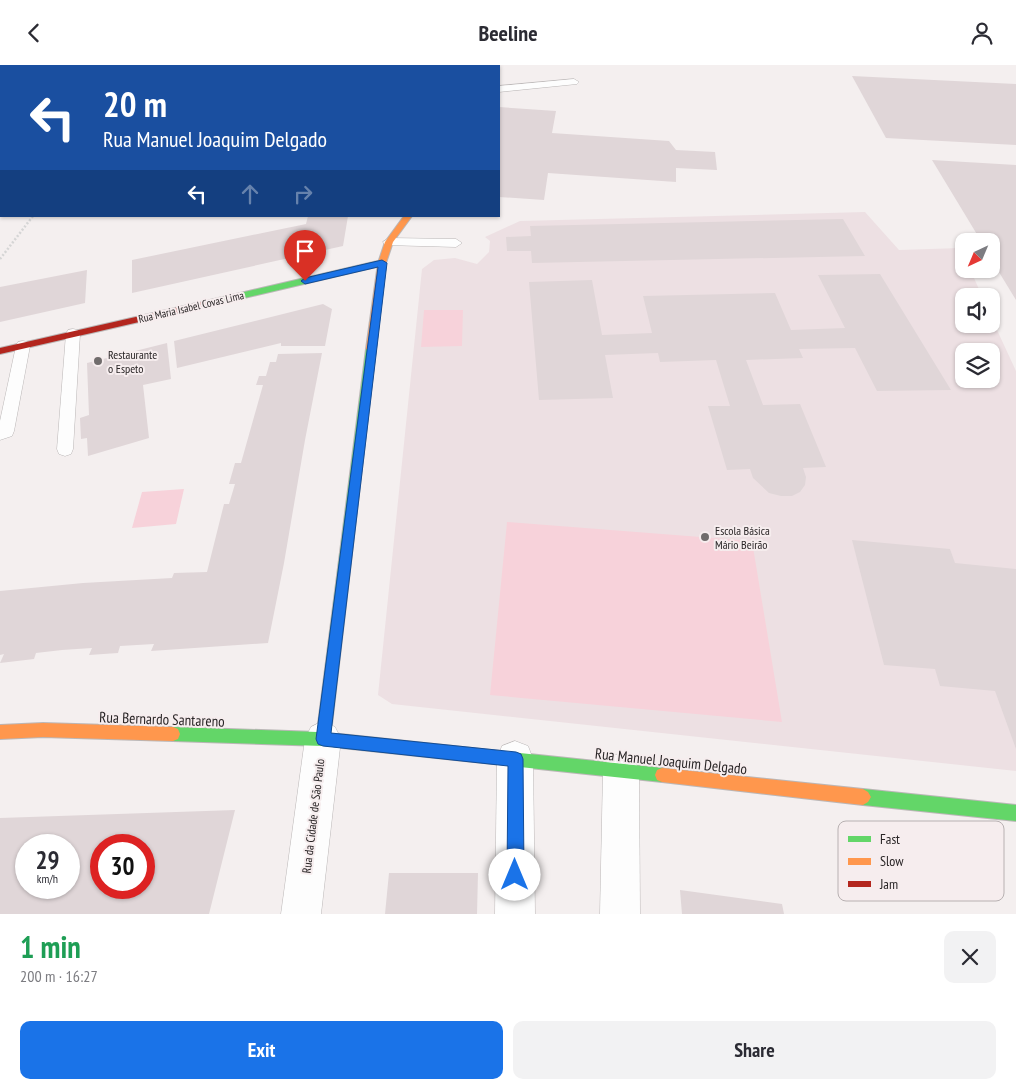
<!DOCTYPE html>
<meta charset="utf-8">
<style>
:root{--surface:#fff;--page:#f2f2f3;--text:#2b2b33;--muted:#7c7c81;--accent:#1a73e8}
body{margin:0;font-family:"PT Sans Narrow",sans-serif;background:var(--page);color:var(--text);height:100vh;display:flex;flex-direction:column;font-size:19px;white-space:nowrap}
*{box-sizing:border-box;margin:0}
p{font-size:16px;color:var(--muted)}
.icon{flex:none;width:28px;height:28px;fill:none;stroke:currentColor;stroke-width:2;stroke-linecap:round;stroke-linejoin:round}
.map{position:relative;height:849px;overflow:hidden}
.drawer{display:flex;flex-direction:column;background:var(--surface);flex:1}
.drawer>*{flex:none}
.top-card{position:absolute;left:0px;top:0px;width:500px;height:152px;box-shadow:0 1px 4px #0004;background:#1a4fa0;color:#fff;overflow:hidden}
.needle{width:32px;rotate:224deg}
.controls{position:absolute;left:955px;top:168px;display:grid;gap:10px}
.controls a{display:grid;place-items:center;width:45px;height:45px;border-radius:10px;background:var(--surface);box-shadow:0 1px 4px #0004;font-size:25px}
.speed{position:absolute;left:15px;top:769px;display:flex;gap:10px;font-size:25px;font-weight:700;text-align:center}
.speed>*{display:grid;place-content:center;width:65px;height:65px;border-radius:50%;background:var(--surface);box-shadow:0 1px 4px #0004;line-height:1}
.speed small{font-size:12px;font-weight:400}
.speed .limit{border:8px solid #d22;background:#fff;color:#111}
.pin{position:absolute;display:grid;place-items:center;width:42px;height:42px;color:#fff;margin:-51px -21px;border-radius:50% 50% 50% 0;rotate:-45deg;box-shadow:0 0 5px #0007}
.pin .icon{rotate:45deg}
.me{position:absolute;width:55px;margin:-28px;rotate:0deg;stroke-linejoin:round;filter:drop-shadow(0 0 4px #0008)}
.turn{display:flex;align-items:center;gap:18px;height:105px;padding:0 20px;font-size:22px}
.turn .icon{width:65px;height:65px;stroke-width:2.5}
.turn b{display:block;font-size:35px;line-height:42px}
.lanes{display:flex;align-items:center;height:48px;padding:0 20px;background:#0003;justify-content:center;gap:25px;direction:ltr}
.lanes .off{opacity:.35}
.round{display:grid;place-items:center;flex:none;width:52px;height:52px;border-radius:10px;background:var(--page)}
.summary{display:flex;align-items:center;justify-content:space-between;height:85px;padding:0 20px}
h1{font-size:30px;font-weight:700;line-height:38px;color:#1e9e55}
.button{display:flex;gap:10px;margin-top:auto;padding:10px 20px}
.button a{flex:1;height:58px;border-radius:10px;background:var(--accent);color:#fff;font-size:20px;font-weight:700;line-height:58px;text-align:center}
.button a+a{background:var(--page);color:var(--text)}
header{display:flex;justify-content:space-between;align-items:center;height:65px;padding:0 20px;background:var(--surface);font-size:22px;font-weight:700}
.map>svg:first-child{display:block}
.built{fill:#ede0e3;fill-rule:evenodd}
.green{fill:#f7d2da}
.building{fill:#e0d6d8;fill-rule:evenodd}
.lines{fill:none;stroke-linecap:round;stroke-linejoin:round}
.lane-casing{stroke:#bbb7b7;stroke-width:1}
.street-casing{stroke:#bbb7b7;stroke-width:1}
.fast-casing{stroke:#bbb7b7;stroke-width:2}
.slow-casing{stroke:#bbb7b7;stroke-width:2}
.jam-casing{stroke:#bbb7b7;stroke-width:2}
.path{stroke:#d5d5d5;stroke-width:2.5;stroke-dasharray:2 2;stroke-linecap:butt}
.lane{fill:#fdfdfd;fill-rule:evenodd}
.street{fill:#fdfdfd;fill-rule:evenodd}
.fast{fill:#63d668;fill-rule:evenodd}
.slow{fill:#ff974d;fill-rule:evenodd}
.jam{fill:#b3261e;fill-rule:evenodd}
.route{fill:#1a73e8;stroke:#114b97}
.poi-dot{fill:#706c6c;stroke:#f6edee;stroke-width:2}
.labels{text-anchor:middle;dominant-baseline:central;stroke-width:4;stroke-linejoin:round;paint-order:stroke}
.far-street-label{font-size:11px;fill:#292526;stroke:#f6edee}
.poi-label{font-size:12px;fill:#292526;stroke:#f6edee;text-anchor:start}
.street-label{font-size:12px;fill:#292526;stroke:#f6edee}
.near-street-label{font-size:15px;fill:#292526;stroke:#f6edee}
.key{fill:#f6edee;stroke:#b8b1b2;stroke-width:1}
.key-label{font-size:14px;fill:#292526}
</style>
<header><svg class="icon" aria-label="back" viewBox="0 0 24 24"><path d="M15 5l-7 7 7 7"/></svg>Beeline<svg class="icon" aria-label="person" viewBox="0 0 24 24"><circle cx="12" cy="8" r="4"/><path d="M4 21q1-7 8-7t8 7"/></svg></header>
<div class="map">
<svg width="1016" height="849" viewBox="0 0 1016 849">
<rect width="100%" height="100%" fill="#f4efef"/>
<!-- built -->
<path class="built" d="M865 147 899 185 960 183 964 191V204H970L982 231H964V259H991V252L1016 306V706L392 639 378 630 422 204 434 195 455 193 477 199 489 187 490 176 485 172 520 156ZM964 286H991V314H964Z"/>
<!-- green -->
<g class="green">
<path d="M424 245H463L462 281 421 282Z"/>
<path d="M184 424 176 459 132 463 142 427Z"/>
<path d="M507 457 752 476 782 657 490 630Z"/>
</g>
<!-- building -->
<g class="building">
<path d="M852 11 1016 19V80L886 73Z"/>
<path d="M499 42 556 46 552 68 669 76 676 85 715 87 717 105 676 103V117L548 108 544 135 499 132Z"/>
<path d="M932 95 1016 100V235L991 194V176H981Z"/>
<path d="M308 151H348L343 181 132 228V195L306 159Z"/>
<path d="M843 154 865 191 532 198 531 186H507L506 172 531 171 530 161Z"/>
<path d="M87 205 85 238 0 257V222Z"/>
<path d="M880 209 951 325 877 326 855 283 799 284 803 293 746 295 763 340 800 339 826 402 803 403 806 412 805 420 800 427 792 431H781L769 428 753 413 750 404 727 405 708 341H730L716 295 660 297 658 288 605 290 613 333 539 335 529 217 592 215 602 270 652 268 643 231 775 228 791 265 845 263 818 210Z"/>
<path d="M323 239 332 244 325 281H281V278L177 303 174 276Z"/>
<path d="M167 278 171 314 143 320 149 373 88 391 87 373 81 374 80 353 89 350 87 298Z"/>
<path d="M322 288 305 375 284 498 268 578 151 586 154 579 120 581 118 588 89 590 92 583 62 585 36 588 34 594 0 598 4 589 0 590V526L83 518 172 513 174 508 207 507 224 439H229L235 419H229L235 398H241L263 320H256L259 311H266L270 297H276L278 289Z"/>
<path d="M852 475 950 484 955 498 1016 504V684L995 626 940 621 935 604 884 600Z"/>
<path d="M235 745 209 849H0V753ZM26 780H69V822H26ZM101 780H144V822H101Z"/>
<path d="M389 808H478L477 849H385Z"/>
<path d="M680 825 782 839 784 849H682Z"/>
</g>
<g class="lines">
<defs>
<g id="lane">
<path d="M574 14 579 17 577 19 499 27V21Z"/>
<path d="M389 173 456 174 462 178 456 182 385 180 383 177Z"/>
<path d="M73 264 78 265 80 269 73 384 71 389 65 391 59 389 57 384 66 269 68 265Z"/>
<path d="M23 276 28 277 30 281 14 366 12 371 0 375V356L16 281 18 277Z"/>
</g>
<g id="street">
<rect x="0" y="60" width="1" height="10"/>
<path d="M323 656 335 662 341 674 321 849H281L305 674 311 662Z"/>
<path d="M515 676 528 681 533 694 535 849H495L497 694 502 681Z"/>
<path d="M621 688 634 693 639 706 640 849H600L603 706 608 693Z"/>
</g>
<g id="fast">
<rect x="442" y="0" width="6" height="1"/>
<path d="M382 195 385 196V200L210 241 206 238 210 235Z"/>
<path d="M371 281 376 284 331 668 662 703 667 705 669 710 667 715 662 717 323 681 173 676 168 674 166 669 168 664 173 662 317 667 366 284Z"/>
<path d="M863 724 1016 740V756L863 740 858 737 855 732 858 727Z"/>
</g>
<g id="slow">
<path d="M404 151H412L393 177 386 198 376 284 371 287 366 284 378 198 385 177Z"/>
<path d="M43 658 173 662 178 664 180 669 178 674 173 676 43 672 0 674V660Z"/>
<path d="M662 703 863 724 868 727 871 732 868 737 863 740 662 717 657 715 655 710 657 705Z"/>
</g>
<path id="jam" d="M210 235 214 238 213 240 0 289V283Z"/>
</defs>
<!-- lane casing -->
<use href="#lane" class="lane-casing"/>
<!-- street casing -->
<use href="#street" class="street-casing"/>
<!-- fast casing -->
<use href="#fast" class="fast-casing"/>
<!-- slow casing -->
<use href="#slow" class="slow-casing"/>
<!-- jam casing -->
<use href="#jam" class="jam-casing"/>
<!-- path -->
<path class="path" d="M0 194 33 151"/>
<!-- lane -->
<use href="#lane" class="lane"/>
<!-- street -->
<use href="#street" class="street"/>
<!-- fast -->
<use href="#fast" class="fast"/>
<!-- slow -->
<use href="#slow" class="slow"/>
<!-- jam -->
<use href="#jam" class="jam"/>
</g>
<!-- route -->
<path class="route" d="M382 195 387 198 331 668 516 687 521 689 523 694 524 810 521 816 515 818 510 816 507 810 508 701 323 681 318 679 316 674 378 202 305 219 301 216 305 213Z"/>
<!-- markers -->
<g class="poi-dot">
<circle cx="98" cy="296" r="5"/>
<circle cx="705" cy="472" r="5"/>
</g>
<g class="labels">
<!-- far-street labels -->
<g class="far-street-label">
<text transform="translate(191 242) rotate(-13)">Rua Maria Isabel Covas Lima</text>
</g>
<!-- poi labels -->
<g class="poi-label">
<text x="108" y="289">Restaurante<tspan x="108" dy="14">o Espeto</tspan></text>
<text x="715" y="465">Escola Básica<tspan x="715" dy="14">Mário Beirão</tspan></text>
</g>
<!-- street labels -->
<g class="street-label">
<text transform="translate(313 751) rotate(-83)">Rua da Cidade de São Paulo</text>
</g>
<!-- near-street labels -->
<g class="near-street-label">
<text transform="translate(162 654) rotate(2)">Rua Bernardo Santareno</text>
<text transform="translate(671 696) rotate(6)">Rua Manuel Joaquim Delgado</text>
</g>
</g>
<!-- legend -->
<rect x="838" y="756" width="166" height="80" rx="8" class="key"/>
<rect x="848" y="771" width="23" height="6" fill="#63d668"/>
<rect x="848" y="793" width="23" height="7" fill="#ff974d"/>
<rect x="848" y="816" width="23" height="6" fill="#b3261e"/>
<g class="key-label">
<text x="880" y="779">Fast</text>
<text x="880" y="801">Slow</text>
<text x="880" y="824">Jam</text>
</g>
</svg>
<div class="controls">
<a><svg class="needle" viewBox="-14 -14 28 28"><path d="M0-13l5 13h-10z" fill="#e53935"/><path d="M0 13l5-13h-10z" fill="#7c7c81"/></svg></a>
<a><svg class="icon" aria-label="sound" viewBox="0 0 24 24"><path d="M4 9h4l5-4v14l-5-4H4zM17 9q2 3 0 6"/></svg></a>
<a><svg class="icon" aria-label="layers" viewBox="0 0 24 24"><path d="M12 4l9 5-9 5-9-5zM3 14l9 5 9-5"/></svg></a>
</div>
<div class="speed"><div>29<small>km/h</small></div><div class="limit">30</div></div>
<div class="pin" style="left:305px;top:216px;background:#d93025"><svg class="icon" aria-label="arrive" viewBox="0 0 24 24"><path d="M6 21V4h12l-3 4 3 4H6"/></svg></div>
<svg class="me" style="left:515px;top:810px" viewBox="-20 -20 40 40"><circle r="19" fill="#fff"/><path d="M0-13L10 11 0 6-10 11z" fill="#1a73e8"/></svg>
<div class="top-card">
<div class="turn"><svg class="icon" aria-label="left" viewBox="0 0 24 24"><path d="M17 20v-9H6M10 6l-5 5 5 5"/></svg><div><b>20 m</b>Rua Manuel Joaquim Delgado</div></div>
<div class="lanes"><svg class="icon" aria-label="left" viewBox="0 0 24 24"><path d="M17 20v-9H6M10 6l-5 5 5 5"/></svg><svg class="icon off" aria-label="ahead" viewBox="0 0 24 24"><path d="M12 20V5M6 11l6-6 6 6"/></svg><svg class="icon off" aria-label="right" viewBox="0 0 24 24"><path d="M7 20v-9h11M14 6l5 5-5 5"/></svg></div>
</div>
</div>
<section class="drawer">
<div class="summary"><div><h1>1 min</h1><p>200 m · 16:27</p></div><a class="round"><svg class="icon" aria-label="close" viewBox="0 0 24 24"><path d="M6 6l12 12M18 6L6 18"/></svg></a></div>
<div class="button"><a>Exit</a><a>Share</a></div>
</section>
